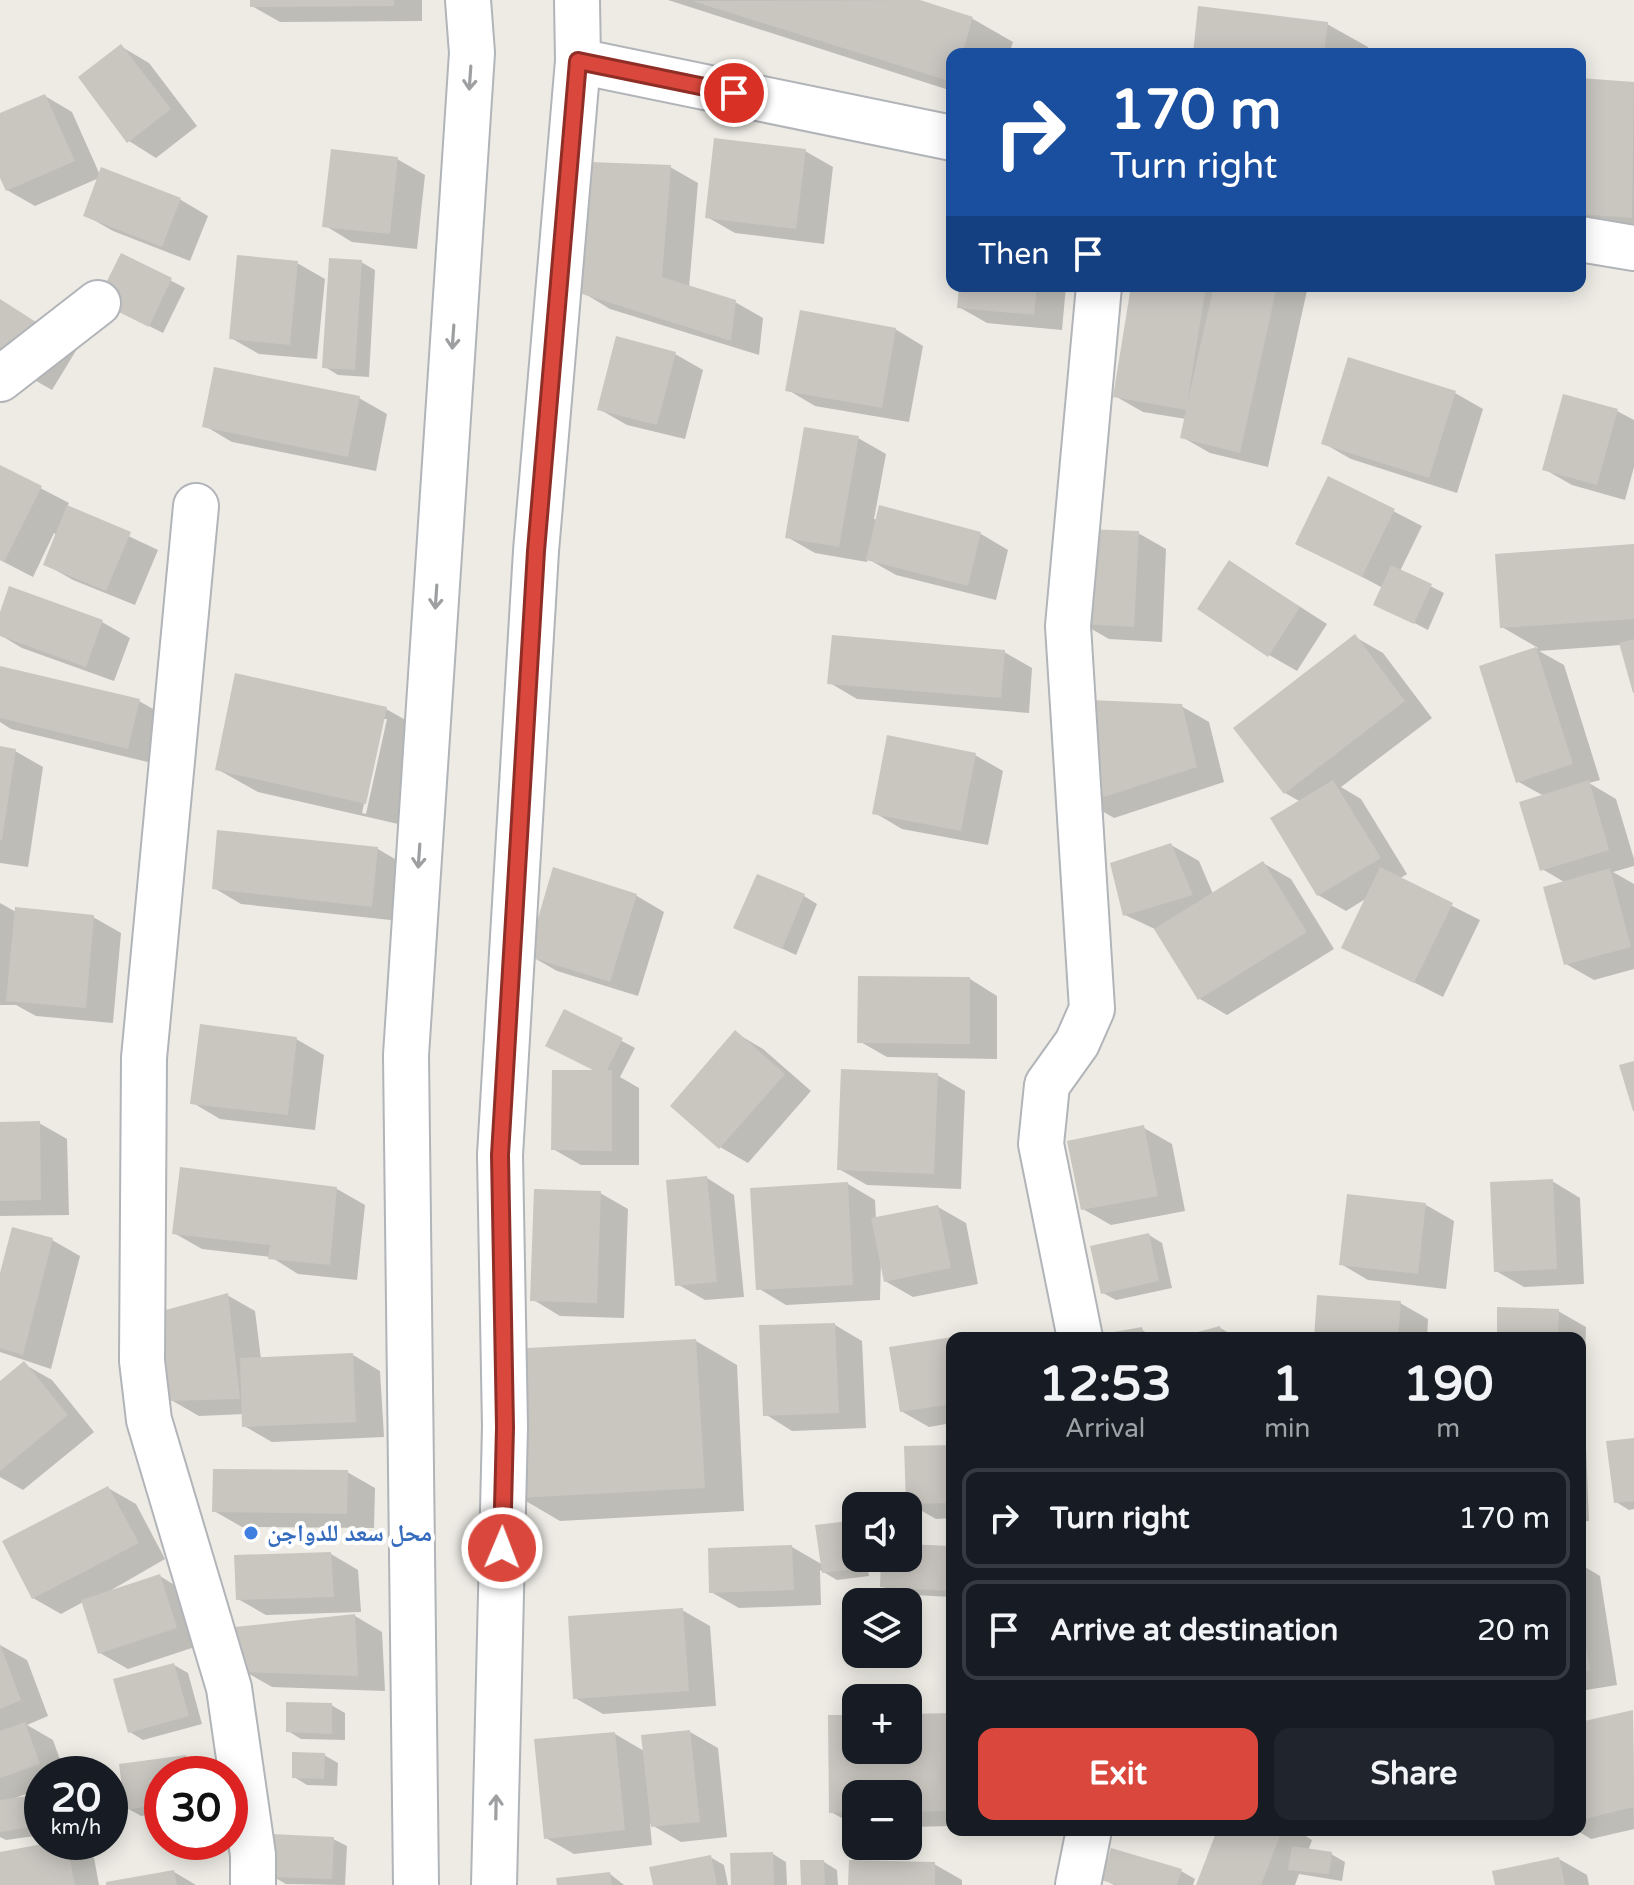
<!DOCTYPE html>
<meta charset="utf-8">
<style>
:root{--surface:#171b24;--page:#20242c;--text:#f1f3f6;--muted:#9ea1a6;--line:#363941;--accent:#da473c}
body{margin:0;font-family:"Varela Round","Noto Naskh Arabic",sans-serif;background:var(--page);color:var(--text);height:100vh;display:flex;flex-direction:column;font-size:30px;white-space:nowrap}
*{box-sizing:border-box;margin:0}
p{font-size:26px;color:var(--muted)}
.icon{flex:none;width:44px;height:44px;fill:none;stroke:currentColor;stroke-width:2;stroke-linecap:round;stroke-linejoin:round}
.map{position:relative;flex:1;overflow:hidden}
.details{position:absolute;left:946px;top:1332px;width:640px;height:504px;display:flex;flex-direction:column;background:var(--surface);border-radius:16px;box-shadow:0 4px 20px #0003}
.details>*{flex:none}
.banner{position:absolute;left:946px;top:48px;width:640px;height:244px;border-radius:16px;box-shadow:0 4px 20px #0003;background:#1a4fa0;color:#fff;overflow:hidden}
.buttons{position:absolute;left:842px;top:1492px;display:grid;gap:16px}
.buttons a{display:grid;place-items:center;width:80px;height:80px;border-radius:16px;background:var(--surface);box-shadow:0 4px 20px #0003;font-size:40px}
.speed{position:absolute;left:24px;top:1756px;display:flex;gap:16px;font-size:40px;font-weight:700;text-align:center}
.speed>*{display:grid;place-content:center;width:104px;height:104px;border-radius:50%;background:var(--surface);box-shadow:0 4px 20px #0003;line-height:1}
.speed small{font-size:20px;font-weight:400}
.speed .limit{border:12px solid #d22;background:#fff;color:#111}
.pin{position:absolute;display:grid;place-items:center;width:68px;height:68px;color:#fff;margin:-34px;border:4px solid #fff;border-radius:50%;box-shadow:0 2px 8px #0007}
.me{position:absolute;width:88px;margin:-44px;rotate:1deg;stroke-linejoin:round;filter:drop-shadow(0 0 6px #0008)}
.turn{display:flex;align-items:center;gap:28px;height:168px;padding:0 32px;font-size:36px}
.turn .icon{width:104px;height:104px;stroke-width:2.5}
.turn b{display:block;font-size:56px;line-height:68px}
.then{display:flex;align-items:center;height:76px;padding:0 32px;background:#0003;gap:16px;font-size:30px}
.eta{display:flex;justify-content:space-evenly;align-items:center;height:136px;text-align:center}
.eta b{font-size:48px;font-weight:700;line-height:56px}
.primary-button{display:flex;gap:16px;margin-top:auto;padding:16px 32px}
.primary-button a{flex:1;height:92px;border-radius:16px;background:var(--accent);color:#fff;font-size:32px;font-weight:700;line-height:92px;text-align:center}
.primary-button a+a{background:var(--page);color:var(--text)}
ul{padding:0;list-style:none}
li{display:flex;align-items:center;gap:24px;height:100px;margin:0 16px 12px;padding:0 16px;border:4px solid var(--line);border-radius:16px}
li div{flex:1}
li b{display:block;font-size:30px}
li em{font-style:normal}
.map>svg:first-child{display:block}
.shadow{fill:#0003;fill-rule:evenodd}
.building{fill:#c9c6c0}
.lines{fill:none;stroke-linecap:round;stroke-linejoin:round}
.street-casing{stroke:#b1b4b8;stroke-width:48}
.street{stroke:#fff;stroke-width:44}
.oneway{stroke:#9d9fa1}
.route-casing{stroke:#8e2e27;stroke-width:20}
.route{stroke:#da473c;stroke-width:14}
.shop-dot{fill:#3f7fe0;stroke:#fff;stroke-width:3}
.labels{text-anchor:middle;dominant-baseline:central;stroke-width:8;stroke-linejoin:round;paint-order:stroke}
.shop-label{font-size:24px;font-weight:bold;fill:#366cbe;stroke:#fff;text-anchor:start}
</style>
<div class="map">
<svg width="1634" height="1885" viewBox="0 0 1634 1885">
<rect width="100%" height="100%" fill="#edebe4"/>
<!-- shadow -->
<g class="shadow">
<path d="M252 0H422V21L280 22 252 6Z"/>
<path d="M668 0H913L973 19 1013 42 1009 54H952V91Z"/>
<path d="M1327 24 1368 47 1367 54H1195Z"/>
<path d="M122 47 149 63 197 126 156 158 129 141Z"/>
<path d="M1580 80 1634 84V231L1580 223Z"/>
<path d="M45 96 72 112 100 175 102 170 181 200 208 216 190 261 113 231 85 215 99 178 35 206 7 190 0 173V115Z"/>
<path d="M805 151 833 167 824 244 735 233 707 217Z"/>
<path d="M397 159 425 175 417 249 352 242 324 225Z"/>
<path d="M670 167 698 183 689 288 735 302 763 318 759 355 610 309 582 292Z"/>
<path d="M122 255 185 288 163 333 113 308Z"/>
<path d="M361 262 375 270 369 377 338 375 325 367Z"/>
<path d="M297 263 325 279 317 359 259 354 231 338Z"/>
<path d="M961 286H1066L1062 330 987 323 959 307Z"/>
<path d="M1133 286H1308L1268 467 1210 453 1182 437 1186 419 1143 412 1115 396Z"/>
<path d="M0 301 77 349 52 390 24 374Z"/>
<path d="M895 329 923 346 909 422 815 406 788 390Z"/>
<path d="M675 354 703 370 685 439 627 425 599 409Z"/>
<path d="M1455 393 1483 409 1457 493 1351 459 1323 443Z"/>
<path d="M359 398 387 414 376 471 232 442 205 426Z"/>
<path d="M1617 411 1634 420V467L1625 500 1572 485 1544 469Z"/>
<path d="M858 438 886 454 874 519 878 520 881 508 981 534 1008 550 996 600 896 575 868 559 867 562 815 553 787 537Z"/>
<path d="M0 467 69 503 67 507 158 550 135 605 73 580 45 564 57 535 54 533 33 577 0 560Z"/>
<path d="M1329 478 1422 526 1400 571 1444 593 1428 630 1387 609 1383 588 1298 543Z"/>
<path d="M1138 533 1166 549 1162 642 1109 639 1081 623Z"/>
<path d="M1634 546V689L1621 645 1539 651 1564 665 1600 780 1589 783 1616 799 1634 859V866L1613 872 1634 884V969L1594 980 1566 964V883L1542 869 1544 796 1517 781 1481 667 1538 648 1502 627Z"/>
<path d="M1230 562 1327 624 1297 671 1269 655Z"/>
<path d="M0 617 102 622 130 638 114 681 22 648 0 635Z"/>
<path d="M1355 637 1383 653 1432 718 1341 787 1361 799 1407 874 1399 879 1480 920 1443 997 1344 947 1367 898 1346 911 1318 895 1301 802 1285 793Z"/>
<path d="M1004 652 1032 668 1029 713 857 699 830 683Z"/>
<path d="M0 668 139 701 167 717 156 764 11 729 0 722Z"/>
<path d="M1181 706 1209 722 1224 782 1114 818 1087 802Z"/>
<path d="M386 709 427 732 407 826 258 792 217 769ZM382 719H387L366 814 362 813Z"/>
<path d="M0 748 15 751 43 767 28 867 0 863Z"/>
<path d="M975 755 1003 771 988 845 902 829 875 813Z"/>
<path d="M1171 845 1199 861 1213 894 1263 863 1291 879 1334 949 1227 1015 1200 999 1157 930 1125 915Z"/>
<path d="M378 849 405 865 400 921 241 904 214 888Z"/>
<path d="M555 870 637 896 664 912 638 996 557 971 529 955Z"/>
<path d="M804 896 817 904 796 955 736 927Z"/>
<path d="M0 903 16 912 93 917 121 933 113 1023 36 1016 16 1005H0Z"/>
<path d="M970 979 997 996V1059L887 1057 859 1041Z"/>
<path d="M565 1011 635 1048 620 1077 639 1088V1165H581L553 1149 599 1072Z"/>
<path d="M736 1033 763 1049 811 1091 748 1163 720 1147Z"/>
<path d="M296 1039 324 1055 315 1130 220 1119 193 1103Z"/>
<path d="M937 1075 965 1091 961 1189 867 1185 839 1169Z"/>
<path d="M39 1123 67 1139 69 1215 0 1216V1124Z"/>
<path d="M1144 1128 1172 1144 1185 1211 1111 1225 1083 1209Z"/>
<path d="M707 1178 734 1195 744 1297 705 1300 677 1284Z"/>
<path d="M1552 1181 1580 1198 1584 1284 1524 1287 1496 1271Z"/>
<path d="M848 1184 875 1200 876 1219 938 1207 966 1223 978 1284 913 1297 885 1281 881 1258 880 1300 786 1305 758 1288Z"/>
<path d="M337 1189 365 1205 357 1280 298 1274 271 1257 202 1249 174 1233Z"/>
<path d="M600 1193 628 1209 624 1318 560 1316 532 1299Z"/>
<path d="M1426 1205 1454 1221 1446 1289 1368 1280 1341 1264Z"/>
<path d="M1149 1235 1162 1243 1172 1288 1116 1300 1103 1293Z"/>
<path d="M52 1240 80 1256 51 1369 0 1352V1281Z"/>
<path d="M227 1295 255 1311 261 1359 353 1355 380 1371 384 1437 272 1442 244 1426V1414L199 1416 171 1400Z"/>
<path d="M1400 1303 1428 1319 1427 1338H1316Z"/>
<path d="M1558 1311 1586 1327 1584 1390H1580V1338H1499Z"/>
<path d="M835 1325 862 1341 866 1428 792 1431 765 1414Z"/>
<path d="M1220 1328 1238 1338H1183Z"/>
<path d="M1142 1330 1156 1338H1095Z"/>
<path d="M983 1334 990 1338H959Z"/>
<path d="M952 1339V1423L929 1427 901 1411Z"/>
<path d="M696 1341 737 1365 744 1511 560 1521 519 1497Z"/>
<path d="M24 1364 52 1380 94 1432 23 1490 0 1477V1383Z"/>
<path d="M1580 1419 1585 1422 1589 1521 1580 1522Z"/>
<path d="M1634 1440V1509L1629 1510 1616 1502Z"/>
<path d="M952 1447V1518L936 1519 908 1503Z"/>
<path d="M347 1472 375 1488 374 1528 242 1527 214 1511Z"/>
<path d="M108 1488 136 1504 165 1559 101 1596 160 1576 187 1593 204 1644 128 1669 100 1653 83 1602 61 1614 33 1598Z"/>
<path d="M849 1523 856 1527V1558H866L869 1576 837 1580 820 1570 821 1605 739 1608 711 1592 792 1547 823 1565Z"/>
<path d="M908 1546 952 1550V1597L895 1594 882 1586 883 1558H908Z"/>
<path d="M331 1554 358 1570 361 1612 266 1615 238 1599Z"/>
<path d="M1580 1564 1600 1576 1617 1685 1580 1691Z"/>
<path d="M682 1610 710 1626 716 1706 603 1714 575 1698Z"/>
<path d="M355 1616 382 1632 385 1691 272 1687 244 1671Z"/>
<path d="M0 1645 27 1660 48 1716 27 1725 53 1740 65 1774H42V1788L15 1798 42 1796V1835L6 1840 0 1837Z"/>
<path d="M174 1665 188 1673 202 1724 143 1740 130 1732Z"/>
<path d="M331 1705 345 1713V1740L301 1739 288 1731Z"/>
<path d="M1633 1712 1634 1829 1591 1839 1576 1830H1580V1724Z"/>
<path d="M952 1715V1826L908 1827V1794H856V1826L831 1812 856 1717V1750H908V1716Z"/>
<path d="M690 1732 718 1748 727 1837 681 1842 650 1824 652 1845 574 1854 546 1838 615 1734 644 1751Z"/>
<path d="M324 1755 338 1763 337 1786 307 1785 294 1777Z"/>
<path d="M186 1757 199 1764 201 1774H162V1813L141 1816 127 1808 121 1765Z"/>
<path d="M1220 1830H1296L1312 1840 1308 1851 1331 1854 1345 1862 1342 1881 1299 1874 1295 1885H1198Z"/>
<path d="M333 1839 347 1846 345 1885 286 1884 272 1876Z"/>
<path d="M67 1842 94 1858 99 1885H0V1854Z"/>
<path d="M773 1854 786 1862 787 1885H733Z"/>
<path d="M710 1857 724 1865 728 1885H655Z"/>
<path d="M1559 1859 1587 1875 1589 1885H1497Z"/>
<path d="M824 1862 837 1870 838 1885H803Z"/>
<path d="M934 1864 962 1880V1885H850Z"/>
<path d="M1181 1871 1195 1879 1193 1885H1114L1103 1879Z"/>
<path d="M174 1872 196 1885H108Z"/>
<path d="M610 1874 624 1885H559Z"/>
</g>
<!-- building -->
<g class="building">
<path d="M250 0H394V6L250 7Z"/>
<path d="M920 0 973 17 962 54H952V82L692 1Z"/>
<path d="M1198 6 1328 22 1324 54H1193Z"/>
<path d="M121 44 171 109 127 143 78 77Z"/>
<path d="M1580 78 1634 82 1632 218 1580 214Z"/>
<path d="M45 94 75 161 6 191 0 178V113Z"/>
<path d="M714 138 806 149 796 229 705 218Z"/>
<path d="M331 149 398 157 390 234 322 227Z"/>
<path d="M589 162 671 165 662 277 736 300 731 341 579 293Z"/>
<path d="M101 167 181 198 162 247 83 216Z"/>
<path d="M121 253 172 278 149 327 97 301Z"/>
<path d="M237 255 298 261 290 345 229 339Z"/>
<path d="M329 258 362 260 355 370 322 368Z"/>
<path d="M959 286H1037L1034 315 957 308Z"/>
<path d="M1131 286H1206L1187 404 1214 286H1277L1240 453 1180 438 1186 410 1113 397Z"/>
<path d="M0 299 50 331 0 360Z"/>
<path d="M800 310 896 328 882 408 785 391Z"/>
<path d="M616 336 676 352 657 425 597 410Z"/>
<path d="M1348 357 1456 391 1429 478 1321 444Z"/>
<path d="M214 367 360 396 348 457 202 427Z"/>
<path d="M1563 394 1618 409 1597 485 1542 470Z"/>
<path d="M804 427 859 436 839 547 785 538Z"/>
<path d="M0 465 42 486 4 562 0 560Z"/>
<path d="M1328 476 1395 509 1362 577 1295 544Z"/>
<path d="M67 505 131 532 106 591 43 565Z"/>
<path d="M879 505 981 532 968 586 866 560Z"/>
<path d="M1083 529 1139 531 1134 627 1079 624Z"/>
<path d="M1634 544V619L1500 628 1495 554Z"/>
<path d="M1229 560 1300 607 1268 657 1197 609Z"/>
<path d="M1391 565 1432 584 1414 624 1373 605Z"/>
<path d="M9 586 103 620 86 667 0 636V612Z"/>
<path d="M1355 634 1405 701 1284 794 1233 728Z"/>
<path d="M832 635 1005 650 1001 698 827 684Z"/>
<path d="M1634 639V693H1633L1619 643Z"/>
<path d="M1536 647 1573 764 1516 783 1479 666Z"/>
<path d="M0 666 140 699 128 749 0 718Z"/>
<path d="M235 673 387 707 366 804 215 770Z"/>
<path d="M1089 700 1182 704 1197 767 1085 803Z"/>
<path d="M887 735 976 753 961 831 872 814Z"/>
<path d="M0 746 16 749 2 840H0Z"/>
<path d="M1333 780 1381 858 1317 896 1270 818Z"/>
<path d="M1589 780 1609 850 1540 871 1519 802Z"/>
<path d="M217 830 378 847 372 907 212 889Z"/>
<path d="M1171 843 1193 895 1123 916 1110 863Z"/>
<path d="M1263 861 1307 932 1198 1000 1154 929Z"/>
<path d="M553 867 637 894 610 982 527 956Z"/>
<path d="M1380 867 1453 903 1414 983 1341 948Z"/>
<path d="M1610 868 1631 947 1564 965 1543 887Z"/>
<path d="M757 874 805 894 782 949 733 928Z"/>
<path d="M15 907 94 915 86 1008 6 1001Z"/>
<path d="M858 976 970 977V1044L857 1043Z"/>
<path d="M564 1009 623 1038 607 1070H612V1151L551 1150 552 1070H593L545 1046Z"/>
<path d="M200 1024 297 1037 288 1115 190 1104Z"/>
<path d="M735 1030 785 1074 719 1149 670 1106Z"/>
<path d="M1634 1061V1111H1633L1619 1065Z"/>
<path d="M841 1069 938 1073 934 1174 837 1170Z"/>
<path d="M40 1121 41 1200 0 1201V1122Z"/>
<path d="M1144 1125 1158 1196 1081 1210 1067 1141Z"/>
<path d="M180 1167 337 1187 330 1265 268 1259 270 1245 172 1234Z"/>
<path d="M707 1176 717 1282 675 1286 666 1180Z"/>
<path d="M1553 1179 1557 1269 1494 1272 1490 1182Z"/>
<path d="M848 1182 853 1285 756 1290 750 1188Z"/>
<path d="M534 1189 601 1191 597 1303 530 1301Z"/>
<path d="M1347 1194 1426 1203 1418 1274 1339 1265Z"/>
<path d="M938 1205 951 1268 884 1282 871 1218Z"/>
<path d="M12 1227 53 1238 23 1355 0 1348V1273Z"/>
<path d="M1149 1233 1159 1281 1101 1294 1090 1246Z"/>
<path d="M228 1293 240 1399 169 1401 162 1311Z"/>
<path d="M1317 1295 1401 1301 1398 1338H1314Z"/>
<path d="M1497 1307 1559 1309 1558 1338H1497Z"/>
<path d="M835 1323 839 1413 763 1416 759 1325Z"/>
<path d="M1220 1326 1223 1338H1179V1337Z"/>
<path d="M1142 1327 1144 1338H1092V1336Z"/>
<path d="M952 1337V1404L900 1412 889 1347Z"/>
<path d="M696 1339 705 1488 517 1498 509 1349Z"/>
<path d="M353 1353 356 1422 242 1427 240 1358Z"/>
<path d="M24 1361 68 1415 0 1471V1381Z"/>
<path d="M1634 1438V1501L1614 1503 1606 1441Z"/>
<path d="M952 1445V1503L906 1504 904 1446Z"/>
<path d="M213 1469 348 1470 347 1514 212 1512Z"/>
<path d="M108 1486 139 1543 32 1599 2 1541Z"/>
<path d="M849 1521 856 1569 822 1573 815 1525Z"/>
<path d="M908 1544 950 1546 948 1591 880 1587 881 1558H908Z"/>
<path d="M792 1545 794 1590 709 1593 708 1548Z"/>
<path d="M331 1552 334 1597 236 1600 234 1555Z"/>
<path d="M160 1574 177 1628 98 1654 81 1600Z"/>
<path d="M683 1608 689 1691 573 1699 568 1616Z"/>
<path d="M355 1614 358 1676 242 1672 235 1627Z"/>
<path d="M1580 1615 1590 1670 1580 1672Z"/>
<path d="M0 1644 21 1700 0 1709Z"/>
<path d="M174 1663 189 1716 128 1733 113 1679Z"/>
<path d="M286 1702 332 1703V1734L286 1732Z"/>
<path d="M1633 1710 1634 1807 1580 1820V1722Z"/>
<path d="M952 1713V1811L908 1812V1794H856V1812L829 1813 828 1715H856V1750H908V1714Z"/>
<path d="M25 1722 40 1764 0 1778V1731Z"/>
<path d="M690 1730 700 1822 651 1827 641 1735Z"/>
<path d="M615 1732 625 1830 544 1839 534 1739Z"/>
<path d="M292 1752 325 1753 324 1779 292 1778Z"/>
<path d="M186 1755 189 1774H162V1804L125 1810 119 1764Z"/>
<path d="M42 1794V1825L0 1832V1800Z"/>
<path d="M1217 1830H1282L1261 1885H1196Z"/>
<path d="M272 1834 334 1837 332 1879 270 1877Z"/>
<path d="M53 1842H67L75 1885H0V1852Z"/>
<path d="M1292 1846 1332 1852 1329 1874 1288 1870Z"/>
<path d="M1111 1848 1182 1869 1177 1885H1118L1101 1880Z"/>
<path d="M773 1852 774 1885H731L730 1853Z"/>
<path d="M711 1855 717 1885H653L649 1867Z"/>
<path d="M1559 1857 1565 1885H1495L1492 1871Z"/>
<path d="M800 1860H824L825 1885H801Z"/>
<path d="M849 1860 935 1862V1885H848Z"/>
<path d="M174 1870 177 1885H106V1882Z"/>
<path d="M610 1872 612 1885H557L556 1878Z"/>
</g>
<g class="lines">
<defs>
<g id="street">
<path d="M578 61 952 138"/>
<path d="M1580 239 1634 248"/>
<path d="M0 379 98 303"/>
<path d="M196 506 144 1058 142 1361 149 1420 229 1688 253 1855V1885"/>
<path d="M1080 1338 1041 1144 1047 1085 1077 1043 1092 1009 1068 626 1099 286"/>
<path d="M416 1885 406 1055 472 53 468 0"/>
<path d="M494 1885 505 1427 500 1155 536 551 578 61 577 0"/>
<path d="M1078 1885 1089 1830"/>
</g>
</defs>
<!-- street casing -->
<use href="#street" class="street-casing"/>
<!-- street -->
<use href="#street" class="street"/>
</g>
<!-- one-way arrows -->
<defs><path id="oneway-shaft" d="M-6 0H5M1.5-3L5.5 0L1.5 3" fill="none" stroke-width="1.6" stroke-linecap="round" stroke-linejoin="round" transform="scale(2)"/></defs>
<g class="oneway">
<use href="#oneway-shaft" transform="translate(470 78) rotate(94)"/>
<use href="#oneway-shaft" transform="translate(453 337) rotate(94)"/>
<use href="#oneway-shaft" transform="translate(436 597) rotate(94)"/>
<use href="#oneway-shaft" transform="translate(419 856) rotate(94)"/>
<use href="#oneway-shaft" transform="translate(496 1807) rotate(-89)"/>
</g>
<g class="lines">
<defs>
<path id="route" d="M502 1548 505 1427 500 1155 536 551 578 61 734 93"/>
</defs>
<!-- route casing -->
<use href="#route" class="route-casing"/>
<!-- route -->
<use href="#route" class="route"/>
</g>
<!-- markers -->
<circle class="shop-dot" cx="251" cy="1533" r="8"/>
<g class="labels">
<!-- shop labels -->
<g class="shop-label">
<text x="267" y="1533">محل سعد للدواجن</text>
</g>
</g>
</svg>
<div class="buttons">
<a><svg class="icon" aria-label="sound" viewBox="0 0 24 24"><path d="M4 9h4l5-4v14l-5-4H4zM17 9q2 3 0 6"/></svg></a>
<a><svg class="icon" aria-label="layers" viewBox="0 0 24 24"><path d="M12 4l9 5-9 5-9-5zM3 14l9 5 9-5"/></svg></a>
<a>+</a>
<a>−</a>
</div>
<div class="speed"><div>20<small>km/h</small></div><div class="limit">30</div></div>
<div class="pin" style="left:734px;top:93px;background:#d93025"><svg class="icon" aria-label="arrive" viewBox="0 0 24 24"><path d="M6 21V4h12l-3 4 3 4H6"/></svg></div>
<svg class="me" style="left:502px;top:1548px" viewBox="-20 -20 40 40"><circle r="17" fill="#da473c" stroke="#fff" stroke-width="3"/><path d="M0-11L8 9 0 5-8 9z" fill="#fff"/></svg>
<div class="banner">
<div class="turn"><svg class="icon" aria-label="right" viewBox="0 0 24 24"><path d="M7 20v-9h11M14 6l5 5-5 5"/></svg><div><b>170 m</b>Turn right</div></div>
<div class="then">Then<svg class="icon" aria-label="arrive" viewBox="0 0 24 24"><path d="M6 21V4h12l-3 4 3 4H6"/></svg></div>
</div>
<section class="details">
<div class="eta">
<div><b>12:53</b><p>Arrival</p></div>
<div><b>1</b><p>min</p></div>
<div><b>190</b><p>m</p></div>
</div>
<ul>
<li><svg class="icon" aria-label="right" viewBox="0 0 24 24"><path d="M7 20v-9h11M14 6l5 5-5 5"/></svg><div><b>Turn right</b></div><em>170 m</em></li>
<li><svg class="icon" aria-label="arrive" viewBox="0 0 24 24"><path d="M6 21V4h12l-3 4 3 4H6"/></svg><div><b>Arrive at destination</b></div><em>20 m</em></li>
</ul>
<div class="primary-button"><a>Exit</a><a>Share</a></div>
</section>
</div>
